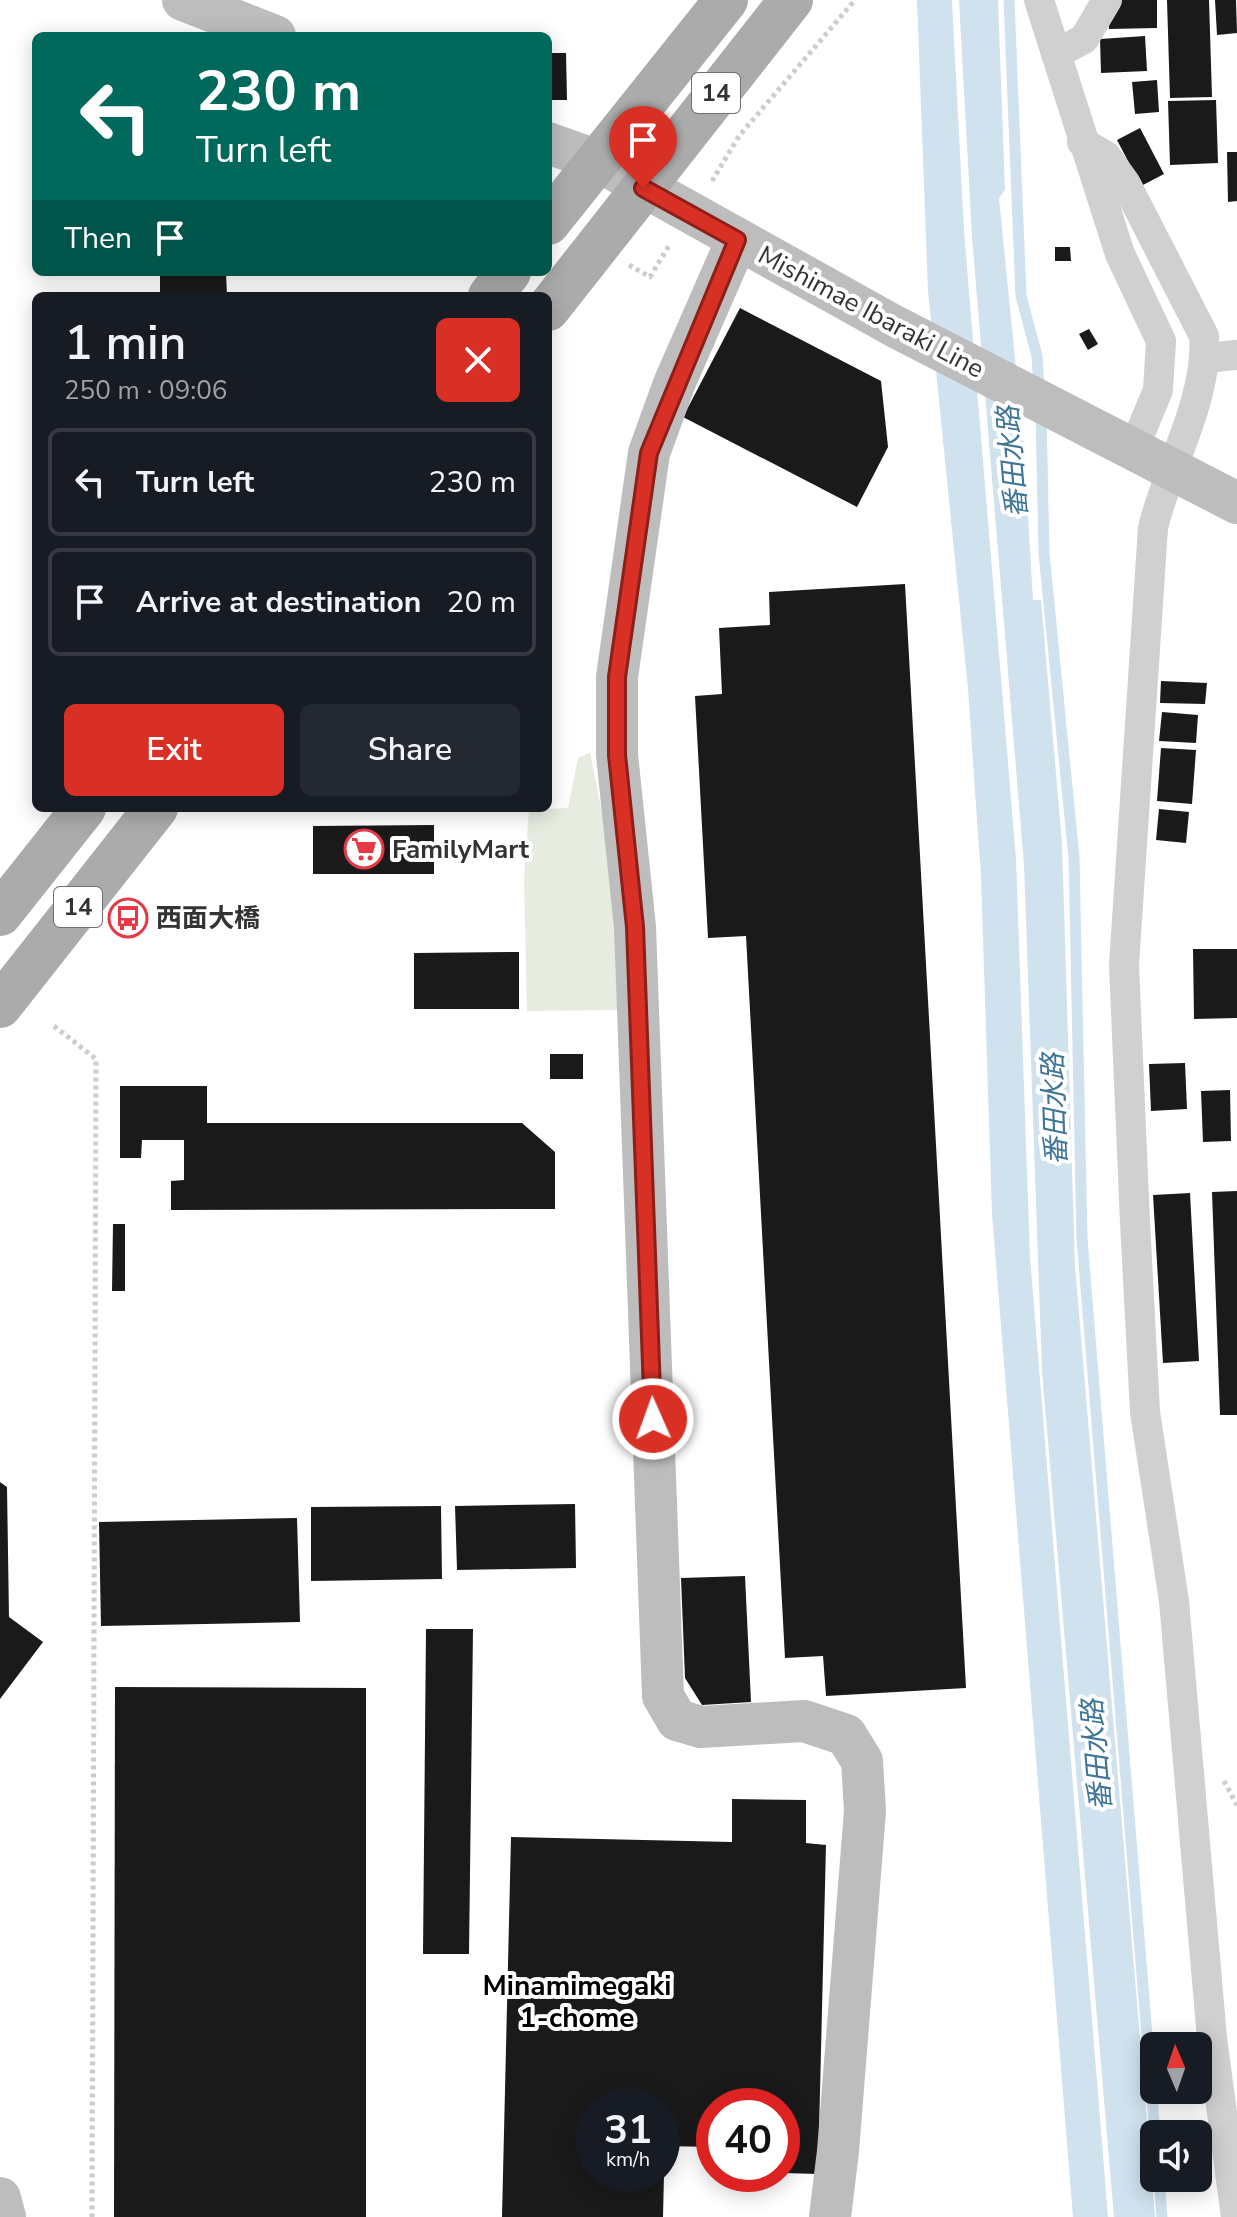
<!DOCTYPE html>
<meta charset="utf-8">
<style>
:root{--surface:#171b24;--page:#242831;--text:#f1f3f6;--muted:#9ea1a6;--line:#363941;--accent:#d93025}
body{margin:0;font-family:"Nunito Sans","Noto Sans JP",sans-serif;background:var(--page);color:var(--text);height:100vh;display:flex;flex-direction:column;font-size:30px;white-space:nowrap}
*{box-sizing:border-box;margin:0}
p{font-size:26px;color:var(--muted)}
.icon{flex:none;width:44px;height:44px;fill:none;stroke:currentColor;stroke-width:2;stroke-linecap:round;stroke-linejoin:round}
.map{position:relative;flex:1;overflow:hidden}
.side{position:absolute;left:32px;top:292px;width:520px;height:520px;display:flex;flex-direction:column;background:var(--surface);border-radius:12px;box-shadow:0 4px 20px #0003}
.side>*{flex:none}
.top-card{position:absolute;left:32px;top:32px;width:520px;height:244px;border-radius:12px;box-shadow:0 4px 20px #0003;background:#00695c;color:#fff;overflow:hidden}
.needle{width:52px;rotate:358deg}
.tools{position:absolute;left:1140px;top:2032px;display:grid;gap:16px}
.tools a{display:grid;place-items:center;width:72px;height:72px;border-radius:12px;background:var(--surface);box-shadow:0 4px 20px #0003;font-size:40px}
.speed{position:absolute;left:576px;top:2088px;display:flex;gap:16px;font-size:40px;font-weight:700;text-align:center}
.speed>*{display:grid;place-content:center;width:104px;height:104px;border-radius:50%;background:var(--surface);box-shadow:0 4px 20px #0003;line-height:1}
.speed small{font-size:20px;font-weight:400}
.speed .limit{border:12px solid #d22;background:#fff;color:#111}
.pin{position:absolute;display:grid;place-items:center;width:68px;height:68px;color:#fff;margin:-82px -34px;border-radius:50% 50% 50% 0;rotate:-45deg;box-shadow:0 0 8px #0007}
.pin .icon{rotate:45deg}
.me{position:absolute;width:88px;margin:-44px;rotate:358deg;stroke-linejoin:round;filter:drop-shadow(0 0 6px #0008)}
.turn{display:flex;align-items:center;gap:28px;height:168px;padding:0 32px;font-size:36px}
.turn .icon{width:104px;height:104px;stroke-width:2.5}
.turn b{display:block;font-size:56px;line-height:68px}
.then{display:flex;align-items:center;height:76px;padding:0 32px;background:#0003;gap:16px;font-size:30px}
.round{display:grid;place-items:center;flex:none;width:84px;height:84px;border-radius:12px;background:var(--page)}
.headline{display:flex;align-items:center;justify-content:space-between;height:136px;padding:0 32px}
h1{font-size:48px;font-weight:600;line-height:60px}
.cta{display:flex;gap:16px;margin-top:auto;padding:16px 32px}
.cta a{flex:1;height:92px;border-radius:12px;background:var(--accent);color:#fff;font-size:32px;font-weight:600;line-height:92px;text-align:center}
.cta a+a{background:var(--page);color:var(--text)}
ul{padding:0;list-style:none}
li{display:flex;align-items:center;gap:24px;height:108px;margin:0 16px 12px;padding:0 16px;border:4px solid var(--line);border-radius:12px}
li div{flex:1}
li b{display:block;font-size:30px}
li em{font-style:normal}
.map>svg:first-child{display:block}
.green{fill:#e6ecdf}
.water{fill:#cfe2ee}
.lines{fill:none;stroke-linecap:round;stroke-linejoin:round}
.stream{stroke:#cfe2ee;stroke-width:11}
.building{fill:#1a1a1a}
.path{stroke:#cdcdcd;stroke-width:5;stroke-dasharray:4 4;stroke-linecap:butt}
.street{stroke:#d0d0d0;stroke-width:30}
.secondary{stroke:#bdbdbd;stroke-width:42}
.primary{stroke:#ababab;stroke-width:44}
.route-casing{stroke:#8d1f18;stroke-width:20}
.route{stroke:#d93025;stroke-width:14}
.labels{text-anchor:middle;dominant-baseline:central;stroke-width:8;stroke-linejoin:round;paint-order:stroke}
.shield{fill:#fff;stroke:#707070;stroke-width:2}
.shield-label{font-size:24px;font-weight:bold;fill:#333}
.street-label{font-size:26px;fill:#333;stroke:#fff}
.poi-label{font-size:26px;font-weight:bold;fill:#333;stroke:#fff;text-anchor:start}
.water-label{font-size:28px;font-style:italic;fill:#3f7597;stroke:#fff}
.neighbourhood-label{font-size:28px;font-weight:bold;fill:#000;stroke:#fff}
</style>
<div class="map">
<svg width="1237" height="2217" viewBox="0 0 1237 2217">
<rect width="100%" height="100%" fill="#fff"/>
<!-- green -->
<path class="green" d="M590 753 610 851 620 1010 527 1011 524 879 529 810 568 808 578 758Z"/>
<!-- water -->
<g class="water">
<path d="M917 0H952L964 231 1016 859 1030 1257 1108 2217H1073L992 1214 981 877 968 689 928 291Z"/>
<path d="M959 0H998L1005 190 999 198 1024 448 1033 600H1041L1062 843 1075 1266 1155 2217H1114L1042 1371 1024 865 972 237Z"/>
</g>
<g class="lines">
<!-- stream -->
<g class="stream">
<path d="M1009 0 1021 296 1037 356 1039 389"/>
<path d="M1041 414 1044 553 1074 858 1082 1239 1155 2134"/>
<path d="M1159 2178 1162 2217"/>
</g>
</g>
<!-- building -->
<g class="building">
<path d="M1117 0H1157V28L1109 29 1108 6Z"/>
<path d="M1167 0H1209L1212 97 1170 98Z"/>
<path d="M1215 0H1236L1237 33 1217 35Z"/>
<path d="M1145 36 1147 71 1101 73 1100 39Z"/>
<path d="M548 53H566L567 100H548Z"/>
<path d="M1157 80 1159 112 1135 114 1132 82Z"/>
<path d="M1216 100 1218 163 1170 165 1168 101Z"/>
<path d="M1140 128 1164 174 1141 186 1117 140Z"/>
<path d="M1227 152H1237V201L1228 202Z"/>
<path d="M1055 247H1070L1071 261H1055Z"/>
<path d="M160 272H226L227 296H160Z"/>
<path d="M740 308 881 381 888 447 857 507 683 417Z"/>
<path d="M1089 329 1098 344 1088 350 1079 334Z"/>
<path d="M905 584 966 1688 826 1696 823 1656 785 1658 746 936 708 938 695 696 722 694 719 628 770 625 769 592Z"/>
<path d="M1161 681 1207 683 1205 704 1160 703Z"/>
<path d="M1162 712 1198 715 1196 743 1159 741Z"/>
<path d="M1161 748 1196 750 1192 804 1157 801Z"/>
<path d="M1159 809 1189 812 1186 843 1156 840Z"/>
<path d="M434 825V874H313V826Z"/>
<path d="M1193 949H1237V1018L1194 1019Z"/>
<path d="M519 952V1009H414V953Z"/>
<rect x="550" y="1054" width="33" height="25"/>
<path d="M1185 1063 1187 1109 1151 1111 1149 1064Z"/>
<path d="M120 1086H207V1123H522L555 1152V1209L171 1210V1181L184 1180V1140H142L141 1158H120Z"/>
<path d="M1230 1090 1231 1141 1203 1142 1201 1091Z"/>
<path d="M1237 1191V1415H1220L1212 1192Z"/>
<path d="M1190 1193 1199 1361 1163 1363 1153 1195Z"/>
<path d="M113 1224H125V1291H112Z"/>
<path d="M0 1482 7 1487 9 1617 43 1642 0 1699Z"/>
<path d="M575 1504 576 1568 457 1570 455 1506Z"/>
<path d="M441 1506 442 1579 311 1581V1507Z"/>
<path d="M297 1518 300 1622 101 1626 99 1522Z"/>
<path d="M745 1576 751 1702 702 1705 685 1678 681 1578Z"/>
<path d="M426 1629H473L469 1954H423Z"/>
<path d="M115 1687 366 1688V2217H114Z"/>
<path d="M732 1799 806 1800V1843L826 1845 818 2174 782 2173V2106H714V2147L662 2146V2106H594V2174H664L663 2217H502L511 1837 732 1842Z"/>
</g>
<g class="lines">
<!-- path -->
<g class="path">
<path d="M712 181 739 136 855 0"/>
<path d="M629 265 650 277 670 244"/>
<path d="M54 1026 96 1059 92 2217"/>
<path d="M1224 1781 1237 1805"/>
</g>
<!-- street -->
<g class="street">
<path d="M1039 0 1120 254 1161 341 1158 390 1134 448"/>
<path d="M1056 54 1084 39 1107 0"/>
<path d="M1082 142 1106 156 1126 184 1204 336C1209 398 1167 468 1153 528L1124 965 1135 1222 1145 1412 1174 1601 1212 2038 1236 2217"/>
<path d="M1206 358 1237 355"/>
</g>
<!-- secondary -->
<g class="secondary">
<path d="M183 0 275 36"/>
<path d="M548 143 598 161 894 326 1237 503"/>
<path d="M737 240 674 384 649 453 617 677V755L635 927 663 1696 677 1720 701 1727 804 1721 846 1735 862 1761 865 1811 838 2151 830 2217"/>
<path d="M0 2198 5 2217"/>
</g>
<!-- primary -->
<g class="primary">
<path d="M548 223 726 0"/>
<path d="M490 296 509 272"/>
<path d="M548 309 791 0"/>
<path d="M0 914 84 808"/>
<path d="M0 1006 156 808"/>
</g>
</g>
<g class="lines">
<defs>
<path id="route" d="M643 188 737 240 649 453 617 677V755L635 927 653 1419"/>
</defs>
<!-- route casing -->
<use href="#route" class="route-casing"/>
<!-- route -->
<use href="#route" class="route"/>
</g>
<!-- icons -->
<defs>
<symbol id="supermarket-ring" viewBox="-11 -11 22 22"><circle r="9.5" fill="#fff" stroke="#e63946" stroke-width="1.5"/><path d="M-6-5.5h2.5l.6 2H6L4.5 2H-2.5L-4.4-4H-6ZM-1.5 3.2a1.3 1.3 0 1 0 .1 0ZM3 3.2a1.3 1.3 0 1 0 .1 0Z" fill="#e63946"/></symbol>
<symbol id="bus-ring" viewBox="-11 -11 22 22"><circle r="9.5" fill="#fff" stroke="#e63946" stroke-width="1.5"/><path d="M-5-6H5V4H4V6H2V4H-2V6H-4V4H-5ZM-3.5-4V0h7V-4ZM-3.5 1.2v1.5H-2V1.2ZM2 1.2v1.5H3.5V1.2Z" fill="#e63946"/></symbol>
</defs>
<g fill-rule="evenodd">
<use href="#supermarket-ring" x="342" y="827" width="44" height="44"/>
<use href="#bus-ring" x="106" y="896" width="44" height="44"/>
</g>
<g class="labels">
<!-- shield labels -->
<g class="shield">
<rect x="692" y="73" width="48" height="40" rx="6"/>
<rect x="54" y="887" width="48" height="40" rx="6"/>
</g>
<g class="shield-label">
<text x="716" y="93">14</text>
<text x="78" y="907">14</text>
</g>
<!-- street labels -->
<g class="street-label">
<text transform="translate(871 312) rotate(28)">Mishimae Ibaraki Line</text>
</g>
<!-- poi labels -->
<g class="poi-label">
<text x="392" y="849">FamilyMart</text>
<text x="156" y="918">西面大橋</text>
</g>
<!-- water labels -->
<g class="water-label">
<text transform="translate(1013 462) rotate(-95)">番田水路</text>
<text transform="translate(1055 1109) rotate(-92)">番田水路</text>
<text transform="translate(1097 1755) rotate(-95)">番田水路</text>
</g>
<!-- neighbourhood labels -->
<g class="neighbourhood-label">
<text x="577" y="1986">Minamimegaki<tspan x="577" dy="32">1-chome</tspan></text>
</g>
</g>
</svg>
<div class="tools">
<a><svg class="needle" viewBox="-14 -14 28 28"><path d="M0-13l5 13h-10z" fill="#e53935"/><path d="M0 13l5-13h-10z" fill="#9ea1a6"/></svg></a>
<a><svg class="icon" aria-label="sound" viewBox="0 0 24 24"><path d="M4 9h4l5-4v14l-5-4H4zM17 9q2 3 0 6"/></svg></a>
</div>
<div class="speed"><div>31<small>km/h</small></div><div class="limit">40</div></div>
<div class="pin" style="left:643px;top:188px;background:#d93025"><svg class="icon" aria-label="arrive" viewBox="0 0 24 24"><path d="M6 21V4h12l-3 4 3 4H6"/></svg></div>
<svg class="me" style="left:653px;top:1419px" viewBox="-20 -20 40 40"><circle r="17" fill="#d93025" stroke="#fff" stroke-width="3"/><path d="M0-11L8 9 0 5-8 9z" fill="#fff"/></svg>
<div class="top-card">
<div class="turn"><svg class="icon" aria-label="left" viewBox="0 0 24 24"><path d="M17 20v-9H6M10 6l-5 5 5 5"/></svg><div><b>230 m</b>Turn left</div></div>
<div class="then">Then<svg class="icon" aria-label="arrive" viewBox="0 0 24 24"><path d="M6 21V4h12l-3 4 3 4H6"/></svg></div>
</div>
<section class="side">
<div class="headline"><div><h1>1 min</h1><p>250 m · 09:06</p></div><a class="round" style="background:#d93025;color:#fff"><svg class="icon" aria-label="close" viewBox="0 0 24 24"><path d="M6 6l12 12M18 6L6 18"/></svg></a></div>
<ul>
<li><svg class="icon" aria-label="left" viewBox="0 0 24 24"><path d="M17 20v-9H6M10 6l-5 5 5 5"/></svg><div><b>Turn left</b></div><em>230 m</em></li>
<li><svg class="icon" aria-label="arrive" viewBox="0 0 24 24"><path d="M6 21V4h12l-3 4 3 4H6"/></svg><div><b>Arrive at destination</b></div><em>20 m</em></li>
</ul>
<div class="cta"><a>Exit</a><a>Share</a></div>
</section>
</div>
